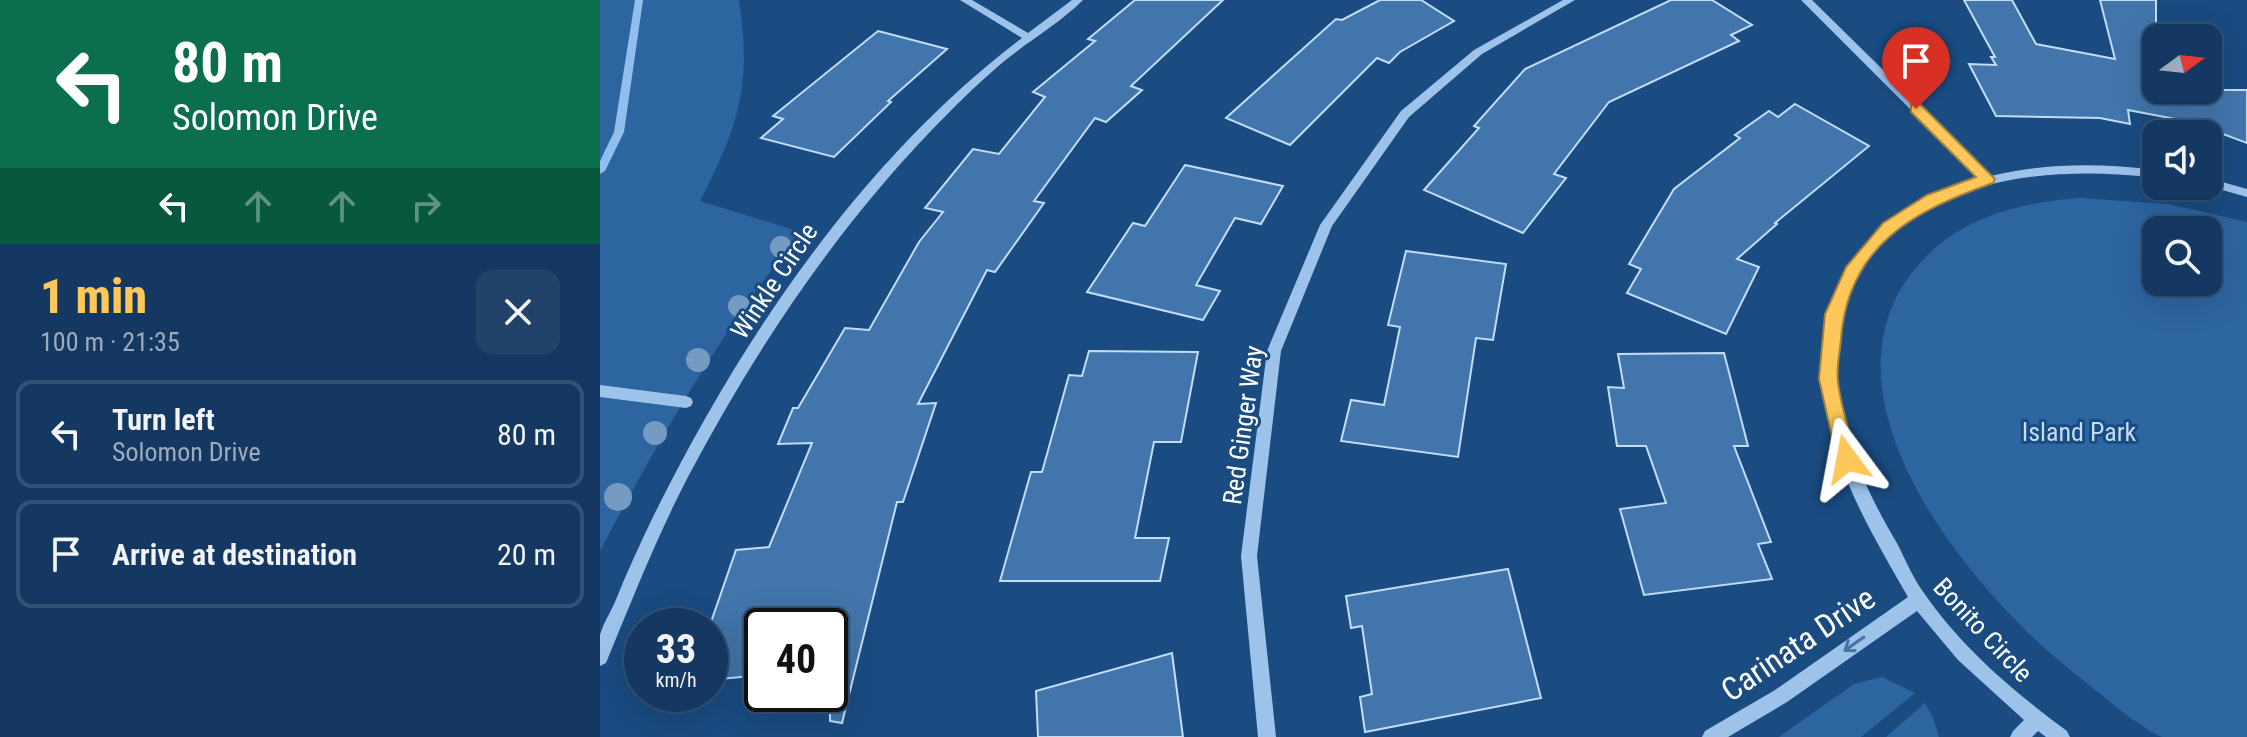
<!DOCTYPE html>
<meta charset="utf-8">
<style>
:root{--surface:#143861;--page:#21436a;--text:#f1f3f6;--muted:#9dacbd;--line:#335276;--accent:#fdc759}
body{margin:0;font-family:"Roboto Condensed",sans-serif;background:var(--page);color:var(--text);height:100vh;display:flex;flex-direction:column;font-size:30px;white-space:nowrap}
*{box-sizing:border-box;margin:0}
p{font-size:26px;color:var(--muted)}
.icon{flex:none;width:44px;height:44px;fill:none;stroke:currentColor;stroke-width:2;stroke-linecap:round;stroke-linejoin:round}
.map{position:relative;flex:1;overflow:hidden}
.side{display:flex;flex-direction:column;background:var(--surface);width:600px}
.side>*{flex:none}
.banner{background:#0b6e4f;color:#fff;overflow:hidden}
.needle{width:52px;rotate:75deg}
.controls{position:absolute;left:1542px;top:24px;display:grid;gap:16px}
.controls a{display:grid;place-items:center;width:80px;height:80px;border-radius:16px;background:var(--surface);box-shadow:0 8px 32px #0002,0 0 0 2px var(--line);font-size:40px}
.speed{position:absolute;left:24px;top:608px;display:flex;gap:16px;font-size:40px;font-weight:700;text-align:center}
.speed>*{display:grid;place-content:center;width:104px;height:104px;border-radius:50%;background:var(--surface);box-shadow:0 8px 32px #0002,0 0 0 2px var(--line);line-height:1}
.speed small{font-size:20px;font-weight:400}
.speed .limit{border:4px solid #111;border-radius:12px;background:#fff;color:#111}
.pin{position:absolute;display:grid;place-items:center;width:68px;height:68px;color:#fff;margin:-82px -34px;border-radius:50% 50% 50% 0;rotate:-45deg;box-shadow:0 0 8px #0007}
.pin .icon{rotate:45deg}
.me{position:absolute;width:88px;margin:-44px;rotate:347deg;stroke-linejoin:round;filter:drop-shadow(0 0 6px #0008)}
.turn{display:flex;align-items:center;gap:28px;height:168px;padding:0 40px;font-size:36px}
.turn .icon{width:104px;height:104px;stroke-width:2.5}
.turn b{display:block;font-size:56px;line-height:68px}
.lanes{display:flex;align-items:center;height:76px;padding:0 40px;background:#0003;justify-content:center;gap:40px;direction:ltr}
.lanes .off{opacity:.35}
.round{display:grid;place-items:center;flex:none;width:84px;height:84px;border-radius:16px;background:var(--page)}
.head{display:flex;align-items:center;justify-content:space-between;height:136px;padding:0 40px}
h1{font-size:48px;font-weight:800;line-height:60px;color:var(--accent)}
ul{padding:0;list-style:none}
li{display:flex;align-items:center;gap:24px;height:108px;margin:0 16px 12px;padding:0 24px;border:4px solid var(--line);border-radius:16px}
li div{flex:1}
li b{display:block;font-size:30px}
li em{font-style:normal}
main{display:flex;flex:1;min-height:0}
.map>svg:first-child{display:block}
.green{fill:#2d65a0;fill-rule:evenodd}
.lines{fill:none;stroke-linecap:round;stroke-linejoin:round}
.stream{fill:#90bfed;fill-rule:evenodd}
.building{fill:#4275ab;stroke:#c2ddf8;stroke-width:2}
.minor{fill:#9dc3eb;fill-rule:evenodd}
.tree{fill:#769bc2}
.oneway{stroke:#4875a6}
.route{fill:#fdc759;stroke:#a4813a;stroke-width:2}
.labels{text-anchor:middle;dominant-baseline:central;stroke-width:6;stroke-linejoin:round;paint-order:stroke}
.street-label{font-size:26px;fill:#fff;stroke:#1a4b81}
.park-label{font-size:26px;fill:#c2ddf8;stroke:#1a4b81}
.near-street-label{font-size:32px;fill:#fff;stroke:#1a4b81}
</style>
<main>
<section class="side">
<div class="banner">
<div class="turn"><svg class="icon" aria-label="left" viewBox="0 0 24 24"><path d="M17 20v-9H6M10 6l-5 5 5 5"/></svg><div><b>80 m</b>Solomon Drive</div></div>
<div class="lanes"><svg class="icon" aria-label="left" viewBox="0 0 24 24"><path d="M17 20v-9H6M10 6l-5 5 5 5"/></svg><svg class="icon off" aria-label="ahead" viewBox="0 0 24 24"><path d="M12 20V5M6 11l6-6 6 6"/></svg><svg class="icon off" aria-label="ahead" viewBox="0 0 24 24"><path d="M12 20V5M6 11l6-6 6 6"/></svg><svg class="icon off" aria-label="right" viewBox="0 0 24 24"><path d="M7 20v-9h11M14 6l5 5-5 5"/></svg></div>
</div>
<div class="head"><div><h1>1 min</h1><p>100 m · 21:35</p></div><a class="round"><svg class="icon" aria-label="close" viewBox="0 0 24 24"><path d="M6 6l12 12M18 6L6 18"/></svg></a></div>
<ul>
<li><svg class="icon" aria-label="left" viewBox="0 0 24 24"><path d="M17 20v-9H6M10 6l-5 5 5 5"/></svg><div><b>Turn left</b><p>Solomon Drive</p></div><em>80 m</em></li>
<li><svg class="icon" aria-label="arrive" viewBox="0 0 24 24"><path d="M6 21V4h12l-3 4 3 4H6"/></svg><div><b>Arrive at destination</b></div><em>20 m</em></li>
</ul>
</section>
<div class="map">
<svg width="1647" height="737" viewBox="0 0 1647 737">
<rect width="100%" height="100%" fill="#1a4b81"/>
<!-- green -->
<g class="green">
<path d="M0 0H139C152 86 139 125 100 201L201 232C121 331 59 439 0 551Z"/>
<path d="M1480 198 1568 204 1647 222V737C1628 737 1577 737 1562 737 1541 729 1502 695 1483 680 1377 600 1201 393 1321 262 1361 217 1422 202 1480 198ZM1556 230H1608V282H1556Z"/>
<path d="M1282 677 1315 693 1261 737H1179L1254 684Z"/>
<path d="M1325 703 1333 717 1339 737H1286Z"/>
</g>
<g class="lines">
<!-- stream -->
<path class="stream" d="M35 0H43L24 132 5 171 0 174V161L14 132Z"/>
</g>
<!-- building -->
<g class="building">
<path d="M535 0H623L531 86 542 90 506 122 495 118 434 201 444 203 395 272 387 270 318 404 336 403 303 502H297L242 723 230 721V626H162V675L110 680V625L136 550 169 547 212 443 178 444 193 408H198L245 328 269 330 319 242 343 212 325 208 373 149 399 154 445 97 433 92 495 41 488 39Z"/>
<path d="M780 0H821L854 21 800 52 789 63 777 58 690 145 626 118 736 19 742 20Z"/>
<path d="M1071 0H1112L1152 25 1131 35 1139 41 1009 102 954 174 966 178 923 233 824 190 879 128 874 126 925 69Z"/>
<path d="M1364 0H1412L1436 44 1515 59 1500 0H1556V90H1647V143L1591 122 1528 110 1530 124 1500 118 1396 116 1369 64 1396 65 1391 57H1395Z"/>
<path d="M278 31 347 49 288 101 291 102 234 157 161 138 183 119 173 116Z"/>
<path d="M1195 104 1269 146 1175 223 1177 224 1137 259 1159 267 1126 334 1027 293 1041 269 1029 264 1074 189 1140 138 1135 135 1169 111 1178 117Z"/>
<path d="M585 165 683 186 661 224 635 218 596 285 620 291 603 320 487 292 533 223 545 226Z"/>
<path d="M806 251 906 264 893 340 876 338 858 457 741 441 751 400 784 405 800 327 788 325Z"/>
<path d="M489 351 598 352 581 442H554L535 538H569L560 581H400L431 472H442L469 375 482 376Z"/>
<path d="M1124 353 1148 446H1134L1171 542 1158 544 1172 579 1044 595 1020 509 1066 503 1046 446H1017L1008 387 1024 388 1018 354Z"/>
<path d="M908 569 941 698 765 732 760 697 772 694 762 626 751 628 746 596Z"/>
<path d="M572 653 583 737H438L436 691Z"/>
</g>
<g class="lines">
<!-- minor -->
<g class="minor">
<path d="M360 0H372L428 33 472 0H483C459 24 428 41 402 63 376 85 351 110 328 134 232 235 154 352 89 475 57 536 32 600 6 663L0 666C0 656 0 644 0 635 3 624 10 613 15 602 26 574 39 546 52 519 140 340 261 160 422 38Z"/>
<path d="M963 0H975L882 54 809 117 732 226 681 351 657 556 676 737H658L641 556 667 351 720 225 801 111 874 50Z"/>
<path d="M1201 0H1212L1391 176C1446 163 1500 163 1556 170V178C1439 163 1278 180 1244 316 1236 349 1236 385 1243 418 1254 465 1274 504 1298 545 1306 561 1313 578 1324 593 1361 647 1414 692 1467 731L1470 737H1446L1438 731 1432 737H1410L1413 731 1424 720 1358 660 1317 611 1187 702 1128 737H1102L1105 731 1175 690 1308 597C1284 555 1255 507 1240 461 1197 325 1240 221 1379 178Z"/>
<path d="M1608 178 1647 189V197L1608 186Z"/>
<path d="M0 385 86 396 91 398 93 402 91 406 86 408 0 397Z"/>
</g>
</g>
<!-- trees -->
<g class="tree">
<circle cx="181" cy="247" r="11"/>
<circle cx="139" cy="306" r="11"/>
<circle cx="98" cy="360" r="12"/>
<circle cx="55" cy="433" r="12"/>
<circle cx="18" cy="497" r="14"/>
</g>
<!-- one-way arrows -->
<defs><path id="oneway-shaft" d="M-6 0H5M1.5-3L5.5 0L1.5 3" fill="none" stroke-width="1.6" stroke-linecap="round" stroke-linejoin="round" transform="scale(2)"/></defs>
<use class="oneway" href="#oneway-shaft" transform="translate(1254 644) rotate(145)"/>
<!-- route -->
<path class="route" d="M1316 104 1321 105 1395 179 1393 183C1314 211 1248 245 1241 339 1240 352 1236 368 1238 382 1241 408 1250 434 1257 459L1254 465 1247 468 1240 465 1237 459 1219 379 1225 314 1246 267 1283 223 1327 195 1376 177 1311 112V105Z"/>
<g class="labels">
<!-- street labels -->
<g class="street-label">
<text transform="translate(174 281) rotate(-56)">Winkle Circle</text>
<text transform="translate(643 425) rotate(-82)">Red Ginger Way</text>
<text transform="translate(1383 630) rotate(47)">Bonito Circle</text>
</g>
<!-- park labels -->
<g class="park-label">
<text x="1479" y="432">Island Park</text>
</g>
<!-- near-street labels -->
<g class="near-street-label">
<text transform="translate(1198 644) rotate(-34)">Carinata Drive</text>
</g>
</g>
</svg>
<div class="controls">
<a><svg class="needle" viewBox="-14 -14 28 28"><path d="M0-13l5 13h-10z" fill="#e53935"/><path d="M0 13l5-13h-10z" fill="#9dacbd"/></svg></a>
<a><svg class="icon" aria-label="sound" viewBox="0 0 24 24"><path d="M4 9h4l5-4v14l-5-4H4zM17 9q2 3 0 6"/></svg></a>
<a><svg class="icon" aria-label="search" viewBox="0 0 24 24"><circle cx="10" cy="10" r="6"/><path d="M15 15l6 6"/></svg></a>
</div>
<div class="speed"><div>33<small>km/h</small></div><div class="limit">40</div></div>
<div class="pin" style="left:1316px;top:109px;background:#d93025"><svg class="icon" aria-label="arrive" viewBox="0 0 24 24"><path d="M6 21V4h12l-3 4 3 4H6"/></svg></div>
<svg class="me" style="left:1247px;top:459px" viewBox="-20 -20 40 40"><path d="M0-17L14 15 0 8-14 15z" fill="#fdc759" stroke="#fff" stroke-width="4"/></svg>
</div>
</main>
